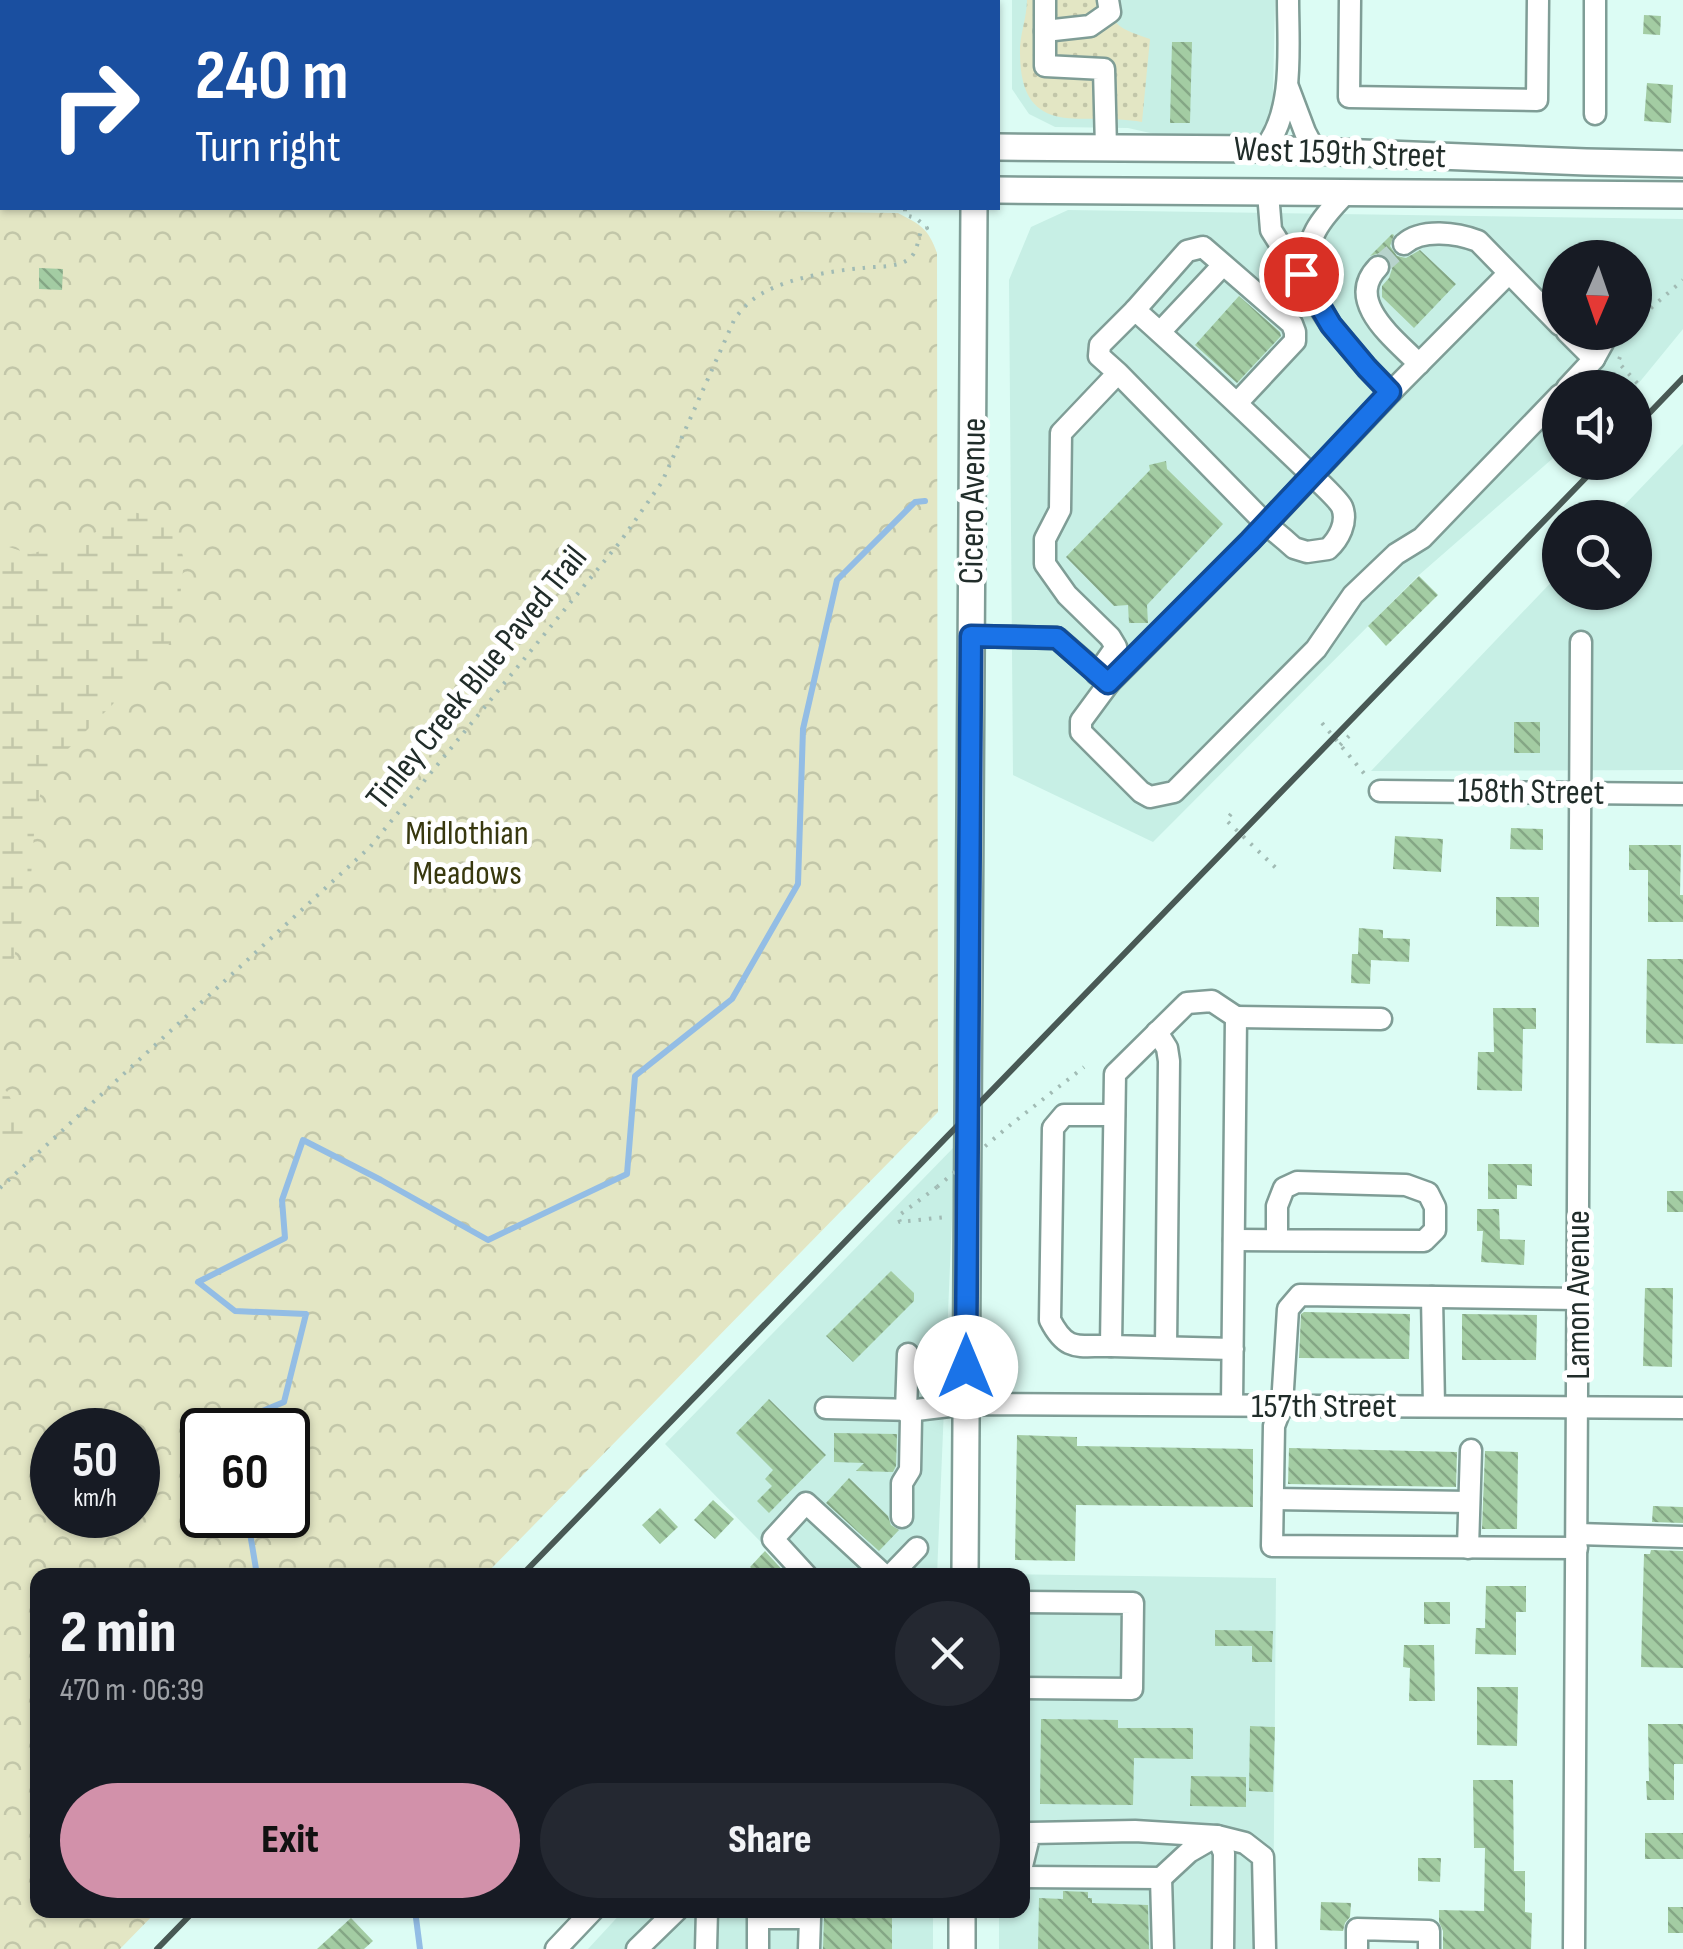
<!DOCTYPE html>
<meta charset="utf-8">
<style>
:root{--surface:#171b24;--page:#242831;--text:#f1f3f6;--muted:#9ea1a6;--accent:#d291aa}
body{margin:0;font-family:"Sofia Sans Condensed",sans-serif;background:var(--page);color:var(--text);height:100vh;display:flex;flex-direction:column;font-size:38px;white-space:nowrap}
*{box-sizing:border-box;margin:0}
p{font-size:32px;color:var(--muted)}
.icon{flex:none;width:55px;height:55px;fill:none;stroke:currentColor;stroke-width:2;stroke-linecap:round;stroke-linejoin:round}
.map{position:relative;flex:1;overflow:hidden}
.sheet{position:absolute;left:30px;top:1568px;width:1000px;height:350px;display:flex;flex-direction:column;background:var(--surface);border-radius:20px;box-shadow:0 2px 8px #0004}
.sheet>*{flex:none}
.banner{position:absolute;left:0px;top:0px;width:1000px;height:210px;box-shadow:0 2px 8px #0004;background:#1a4fa0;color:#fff;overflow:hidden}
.needle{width:65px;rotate:182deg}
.fabs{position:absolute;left:1542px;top:240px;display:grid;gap:20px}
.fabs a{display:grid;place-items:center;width:110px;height:110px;border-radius:50%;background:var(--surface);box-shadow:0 2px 8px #0004;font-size:50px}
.speed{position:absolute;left:30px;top:1408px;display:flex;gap:20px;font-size:50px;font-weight:700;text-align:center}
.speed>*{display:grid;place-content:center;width:130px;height:130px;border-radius:50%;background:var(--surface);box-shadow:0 2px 8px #0004;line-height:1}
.speed small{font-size:25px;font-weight:400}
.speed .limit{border:5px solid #111;border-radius:15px;background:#fff;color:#111}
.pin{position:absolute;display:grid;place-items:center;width:85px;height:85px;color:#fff;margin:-42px;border:5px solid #fff;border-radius:50%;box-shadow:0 2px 10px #0007}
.me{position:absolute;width:110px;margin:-55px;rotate:0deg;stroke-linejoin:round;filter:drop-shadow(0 0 8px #0008)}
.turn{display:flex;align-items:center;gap:35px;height:210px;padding:0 30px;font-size:45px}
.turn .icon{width:130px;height:130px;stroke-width:2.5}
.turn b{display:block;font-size:70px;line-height:85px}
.round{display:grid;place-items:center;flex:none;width:105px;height:105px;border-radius:52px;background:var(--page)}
.overview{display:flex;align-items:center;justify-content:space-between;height:170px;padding:0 30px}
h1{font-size:60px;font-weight:800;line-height:75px}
.cta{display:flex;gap:20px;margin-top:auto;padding:20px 30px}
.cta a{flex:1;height:115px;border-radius:60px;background:var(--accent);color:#111;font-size:40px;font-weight:800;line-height:115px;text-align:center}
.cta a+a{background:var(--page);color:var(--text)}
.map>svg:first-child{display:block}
.built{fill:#c7efe5;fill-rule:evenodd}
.grass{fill:url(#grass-dots)}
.forest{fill:url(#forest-crowns);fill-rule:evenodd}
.wetland{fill:url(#wetland-marsh)}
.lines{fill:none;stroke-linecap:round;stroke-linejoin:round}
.stream{stroke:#93bde5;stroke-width:6}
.building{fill:url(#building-back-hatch)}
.minor-tunnel{stroke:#b7d3cc;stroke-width:20;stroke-dasharray:20 10;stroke-linecap:butt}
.minor-casing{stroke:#7f9d96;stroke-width:25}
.major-casing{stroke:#7f9d96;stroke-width:30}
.path{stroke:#a1bbb4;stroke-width:4;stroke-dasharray:2.5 8;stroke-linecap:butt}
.minor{stroke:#fff;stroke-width:20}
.major{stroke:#fff;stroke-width:25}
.rail{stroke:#495955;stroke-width:6}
.path-bridge{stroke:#a1bbb4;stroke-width:4;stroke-dasharray:2.5 8;stroke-linecap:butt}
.route-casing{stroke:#114b97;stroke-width:25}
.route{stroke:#1a73e8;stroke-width:18}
.labels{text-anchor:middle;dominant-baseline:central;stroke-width:10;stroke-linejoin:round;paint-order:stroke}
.street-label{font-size:35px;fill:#212d2a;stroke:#fff}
.park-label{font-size:35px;fill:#38380e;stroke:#fff}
</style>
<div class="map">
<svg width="1683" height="1949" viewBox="0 0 1683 1949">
<defs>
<pattern id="grass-dots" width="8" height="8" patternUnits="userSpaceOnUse" patternTransform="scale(2.5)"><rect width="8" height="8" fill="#e3e6c4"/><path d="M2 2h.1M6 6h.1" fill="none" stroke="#c2c6a9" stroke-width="1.8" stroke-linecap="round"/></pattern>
<pattern id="forest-crowns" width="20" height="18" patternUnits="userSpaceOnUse" patternTransform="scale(2.5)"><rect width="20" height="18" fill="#e3e6c4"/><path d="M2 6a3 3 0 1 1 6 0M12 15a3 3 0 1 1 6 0" fill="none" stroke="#c2c6a9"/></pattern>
<pattern id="wetland-marsh" width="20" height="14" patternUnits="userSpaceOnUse" patternTransform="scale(2.5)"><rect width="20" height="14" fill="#e3e6c4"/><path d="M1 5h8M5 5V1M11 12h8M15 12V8" fill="none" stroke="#c2c6a9"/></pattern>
<pattern id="building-back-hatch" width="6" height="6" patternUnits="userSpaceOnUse" patternTransform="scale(2.5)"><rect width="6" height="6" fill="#a3cca3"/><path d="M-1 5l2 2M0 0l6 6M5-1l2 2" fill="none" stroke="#84a685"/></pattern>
</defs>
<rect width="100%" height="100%" fill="#dcfcf4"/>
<!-- built -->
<g class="built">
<path d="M1012 0H1275L1272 138 1168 137 1128 128 1055 127 1029 114 1012 89Z"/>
<path d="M1068 210 1683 219V329L1638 384 1635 388H1560V452L1419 575 1153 842 1013 775 1009 280 1031 227ZM1560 258H1635V332H1560Z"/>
<path d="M1683 444V770L1371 771 1560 573V592H1635V518L1613 517Z"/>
<path d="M955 1146 937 1575H793L665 1444Z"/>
<path d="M1003 1574 1276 1578 1273 1949H999V1910H1022V1575Z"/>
<path d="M624 1910H933V1949H588Z"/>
</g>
<!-- grass -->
<path class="grass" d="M1027 0H1108C1111 29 1126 30 1150 39L1142 122C1084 111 1021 142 1020 54 1019 36 1027 18 1027 0Z"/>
<!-- forest -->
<path class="forest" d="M0 198H2V208H558L898 213C921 225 928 228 937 253L938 1112 485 1575H38V1910H158L120 1949H0ZM52 1430H138V1515H52ZM202 1430H288V1515H202Z"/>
<!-- wetland -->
<g class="wetland">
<path d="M132 512 163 518 177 531 184 561 176 635 146 671 45 772 35 819 31 877 10 977 0 992V544L30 554 91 537 110 518Z"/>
<path d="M0 1084 8 1093 29 1139 0 1164Z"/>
</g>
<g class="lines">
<!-- stream -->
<g class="stream">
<path d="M232 1430 231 1424 284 1402 306 1314 235 1311 198 1282 285 1238 282 1200 303 1140 381 1180 488 1240 627 1174 635 1076 732 999 798 884 803 729 837 580 915 502 925 501"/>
<path d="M247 1515 257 1575"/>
<path d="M415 1910 420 1949"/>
</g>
</g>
<!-- building -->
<g class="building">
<path d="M1644 15 1661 16 1660 35 1643 34Z"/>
<path d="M1172 42H1192L1190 123H1170Z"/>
<path d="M1647 83 1673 85 1671 123 1644 121Z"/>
<path d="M1392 234 1394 235 1390 246 1397 256 1406 258 1420 250 1456 284 1414 328 1382 297V286L1389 278 1392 269 1390 260 1380 253 1370 256Z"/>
<path d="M39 268 63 269 62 290 39 289Z"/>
<path d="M1239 296 1280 332 1281 336 1237 383 1195 345Z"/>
<path d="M1166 461 1167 469 1223 524 1147 605 1148 623H1129L1128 605 1114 606 1066 557 1150 470 1149 465Z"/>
<path d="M1419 576 1438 595 1386 646 1368 626Z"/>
<rect x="1514" y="722" width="26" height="31"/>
<path d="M1511 828 1543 829V850L1510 849Z"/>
<path d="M1395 836 1443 839 1441 872 1393 869Z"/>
<path d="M1629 845H1681L1680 895H1683V922H1648V870H1629Z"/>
<path d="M1496 897H1539V927L1496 926Z"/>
<path d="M1359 928 1383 930V938L1410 939 1409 962 1371 960 1370 984 1351 983 1352 954H1358Z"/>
<path d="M1647 959H1683V1044L1646 1043Z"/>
<path d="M1493 1008H1536V1029H1523L1522 1091 1477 1090 1478 1052H1494Z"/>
<path d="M1488 1164H1532V1186L1517 1185V1199H1488Z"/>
<rect x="1667" y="1191" width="16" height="21"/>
<path d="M1477 1209H1499L1500 1239 1525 1240 1524 1265 1481 1262 1483 1231H1477Z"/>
<path d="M891 1271 914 1293V1301L853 1362 826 1336Z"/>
<path d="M1645 1288H1673L1672 1367 1643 1366Z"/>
<path d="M1304 1312 1410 1314 1409 1359 1299 1358 1301 1314Z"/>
<path d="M1462 1314 1537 1315 1536 1360H1462Z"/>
<path d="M769 1399 826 1455 769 1513 757 1501 772 1486 765 1479 773 1470 736 1433Z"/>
<path d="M834 1433 897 1434 896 1466 893 1472 856 1471 864 1463 834 1462Z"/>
<path d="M1017 1435 1077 1437V1446L1253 1449V1507L1076 1505 1075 1561 1015 1560Z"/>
<path d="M1289 1448 1457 1452 1456 1487 1288 1484Z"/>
<path d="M1485 1451 1518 1452 1517 1529H1482Z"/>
<path d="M849 1478 888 1516 891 1525 899 1530 879 1551 826 1503Z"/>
<path d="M713 1500 734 1519 715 1539 694 1520Z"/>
<path d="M1653 1506 1683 1507V1523L1652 1522Z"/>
<path d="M660 1508 678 1527 660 1544 642 1525Z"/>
<path d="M1651 1550 1683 1551V1668L1641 1667 1644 1554H1650Z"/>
<path d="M765 1551 787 1575H759L750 1567Z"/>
<path d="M1486 1586H1526V1612H1516V1655L1475 1654 1476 1628H1485Z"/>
<rect x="1424" y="1602" width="26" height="22"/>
<path d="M1215 1630 1273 1631 1272 1662H1252V1646H1215Z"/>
<path d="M1404 1645H1434L1435 1701H1409L1410 1668 1403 1667Z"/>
<path d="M1477 1687H1518L1517 1746 1477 1745Z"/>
<path d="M1041 1719 1118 1720V1728H1193V1759L1134 1758 1133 1805 1040 1804Z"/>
<path d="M1648 1724H1683V1764H1674V1800H1647L1646 1781H1649Z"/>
<path d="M1250 1726 1275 1727 1273 1792 1249 1791Z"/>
<path d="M1191 1776 1246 1777V1807L1190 1806Z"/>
<path d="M1473 1780H1513L1514 1871H1525V1912L1532 1913 1531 1949H1443V1931L1439 1922V1910L1484 1911 1485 1848H1474Z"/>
<rect x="1645" y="1833" width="38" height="26"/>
<path d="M1418 1858H1441L1440 1882 1418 1881Z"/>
<path d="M1063 1891 1088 1892V1898H1092V1903L1148 1905 1149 1949H1038L1039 1898 1063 1899Z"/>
<path d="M1321 1902 1351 1903 1350 1917 1345 1923 1343 1931 1320 1930Z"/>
<rect x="1668" y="1907" width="15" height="26"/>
<path d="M821 1910H892V1949H823L824 1918Z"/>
<path d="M351 1918 373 1941 364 1949H317Z"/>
</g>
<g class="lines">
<!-- minor-tunnel -->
<path class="minor-tunnel" d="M1378 267 1404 244"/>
<defs>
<g id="minor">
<path d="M4 0V2"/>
<path d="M813 0 817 2"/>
<path d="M1045 0V66L1104 69 1106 148"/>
<path d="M1350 0 1349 97 1537 100 1538 0"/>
<path d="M1045 31 1090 26 1110 12 1108 0"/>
<path d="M1288 87 1305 132 1315 151"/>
<path d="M0 111 2 88"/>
<path d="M1595 114V0"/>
<path d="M1264 149C1295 112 1288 46 1288 0"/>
<path d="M1268 193 1271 230 1331 325 1367 368 1391 392 1508 274"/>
<path d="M1404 244C1422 228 1457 233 1478 241L1560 325"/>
<path d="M1378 267C1344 302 1395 339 1419 364"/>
<path d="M1301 274C1312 233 1315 225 1345 194"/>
<path d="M1635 286 1637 282"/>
<path d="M1135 310 1187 251 1203 247 1292 324 1295 332V341L1237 403"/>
<path d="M1160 332 1223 265"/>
<path d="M1567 332 1594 359"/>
<path d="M1567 388 1594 359 1609 332"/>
<path d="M971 636 1057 638 1109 683 1250 541 1391 392"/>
<path d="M1097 674 1116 647 1110 637 1067 595 1045 564V539L1060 510 1061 433 1118 373 1266 524 1285 540 1294 548 1307 552 1328 549C1339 539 1348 522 1342 507 1337 497 1308 472 1299 463 1245 411 1191 360 1135 310L1100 345 1099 356 1118 373"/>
<path d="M1109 683 1081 721V732L1141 792 1150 797 1174 792 1316 649 1353 595 1396 554 1422 538 1560 395"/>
<path d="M1380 791 1683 794"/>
<path d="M1236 1017 1381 1019"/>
<path d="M1157 1032 1167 1048 1169 1061 1166 1347"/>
<path d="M1234 1240 1424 1241 1435 1230V1207L1428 1193 1406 1185 1297 1182 1284 1188 1277 1206V1239"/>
<path d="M1432 1297 1434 1406"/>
<path d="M1111 1346C1078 1345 1067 1353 1050 1320L1053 1128 1064 1115H1114"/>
<path d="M1232 1405 1236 1017 1212 1001 1187 1003 1115 1074 1111 1346 1233 1349"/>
<path d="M826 1408 916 1410 966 1404 1683 1408"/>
<path d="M1273 1499 1469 1502"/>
<path d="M902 1517V1483L910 1470 911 1418 906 1410 908 1354"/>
<path d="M1577 1534 1683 1537"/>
<path d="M1468 1548 1471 1450"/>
<path d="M1577 1548 1272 1546 1274 1426 1282 1405 1288 1309 1300 1295 1578 1299"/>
<path d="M806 1575 773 1539 806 1503 884 1575"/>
<path d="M891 1575 917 1548"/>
<path d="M1022 1602 1133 1603 1132 1689 1022 1688"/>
<path d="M1217 1836 1224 1853 1223 1949"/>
<path d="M1022 1866 1030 1833 1135 1831 1217 1836 1245 1843 1263 1857 1265 1949"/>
<path d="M1022 1877 1161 1878 1189 1852 1215 1837"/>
<path d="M1161 1878 1163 1949"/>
<path d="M556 1949 593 1910"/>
<path d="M637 1949 677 1910"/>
<path d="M706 1949 707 1910"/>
<path d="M758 1949V1918H810L809 1949"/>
<path d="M1357 1949V1929L1429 1931V1949"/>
<path d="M1574 1949 1581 642"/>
</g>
<g id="major">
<path d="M976 2V0"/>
<path d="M0 144H2"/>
<path d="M998 147 1264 149 1586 162 1683 164"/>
<path d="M0 179H2"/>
<path d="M998 190 1683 195"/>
<path d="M965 1575 974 208"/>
<path d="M962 1949V1910"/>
</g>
</defs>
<!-- minor casing -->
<use href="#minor" class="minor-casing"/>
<!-- major casing -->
<use href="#major" class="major-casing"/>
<!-- path -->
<g class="path">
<path d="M938 2V0"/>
<path d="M1635 322 1683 280"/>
<path d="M1620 357 1618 362 1638 384"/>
<path d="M1322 723 1367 777"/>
<path d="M1340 745 1349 736"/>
<path d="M1231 814 1226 820 1278 870"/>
<path d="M1009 1126 1084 1067"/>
<path d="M937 1187 898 1216 900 1222 946 1217"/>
<path d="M0 1188 370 847 620 542 662 482 735 318C740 312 745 306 751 301 778 279 830 271 863 268 877 266 897 268 909 259 917 253 918 240 921 231L927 228 916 218 905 215V208"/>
</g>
<!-- minor -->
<use href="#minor" class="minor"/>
<!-- major -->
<use href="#major" class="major"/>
<!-- rail -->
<g class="rail">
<path d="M1635 428 1683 378"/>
<path d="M522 1575 1601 462"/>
<path d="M157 1949 195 1910"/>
</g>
<!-- path-bridge -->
<path class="path-bridge" d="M937 1187 1009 1126"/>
</g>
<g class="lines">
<defs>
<path id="route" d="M966 1367 971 636 1057 638 1108 683 1250 541 1390 392 1367 368 1331 325 1301 274"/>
</defs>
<!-- route casing -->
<use href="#route" class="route-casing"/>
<!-- route -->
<use href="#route" class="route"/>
</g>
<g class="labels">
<!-- street labels -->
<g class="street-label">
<text transform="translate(1340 153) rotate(2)">West 159th Street</text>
<text transform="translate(973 501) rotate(-89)">Cicero Avenue</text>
<text transform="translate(477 678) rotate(-51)">Tinley Creek Blue Paved Trail</text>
<text transform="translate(1531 792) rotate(1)">158th Street</text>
<text transform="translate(1578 1295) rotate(-90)">Lamon Avenue</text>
<text x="1324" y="1406">157th Street</text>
</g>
<!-- park labels -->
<g class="park-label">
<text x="467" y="833">Midlothian<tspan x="467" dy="40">Meadows</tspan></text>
</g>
</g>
</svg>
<div class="fabs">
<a><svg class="needle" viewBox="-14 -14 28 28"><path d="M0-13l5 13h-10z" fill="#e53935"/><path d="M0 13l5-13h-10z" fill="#9ea1a6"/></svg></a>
<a><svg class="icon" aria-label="sound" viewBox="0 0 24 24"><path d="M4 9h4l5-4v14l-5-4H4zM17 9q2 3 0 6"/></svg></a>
<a><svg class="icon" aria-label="search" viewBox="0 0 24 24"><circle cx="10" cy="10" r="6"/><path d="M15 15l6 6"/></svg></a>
</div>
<div class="speed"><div>50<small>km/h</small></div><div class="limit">60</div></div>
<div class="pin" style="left:1301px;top:274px;background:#d93025"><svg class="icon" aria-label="arrive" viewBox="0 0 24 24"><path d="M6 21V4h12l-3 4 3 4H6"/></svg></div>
<svg class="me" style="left:966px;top:1367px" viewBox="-20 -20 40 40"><circle r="19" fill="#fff"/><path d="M0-13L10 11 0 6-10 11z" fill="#1a73e8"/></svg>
<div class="banner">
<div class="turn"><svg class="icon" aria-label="right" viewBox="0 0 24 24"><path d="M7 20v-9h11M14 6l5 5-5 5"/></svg><div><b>240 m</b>Turn right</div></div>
</div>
<section class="sheet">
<div class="overview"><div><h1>2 min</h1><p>470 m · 06:39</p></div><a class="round"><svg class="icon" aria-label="close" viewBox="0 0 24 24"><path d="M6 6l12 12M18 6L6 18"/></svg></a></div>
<div class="cta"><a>Exit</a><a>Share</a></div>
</section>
</div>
